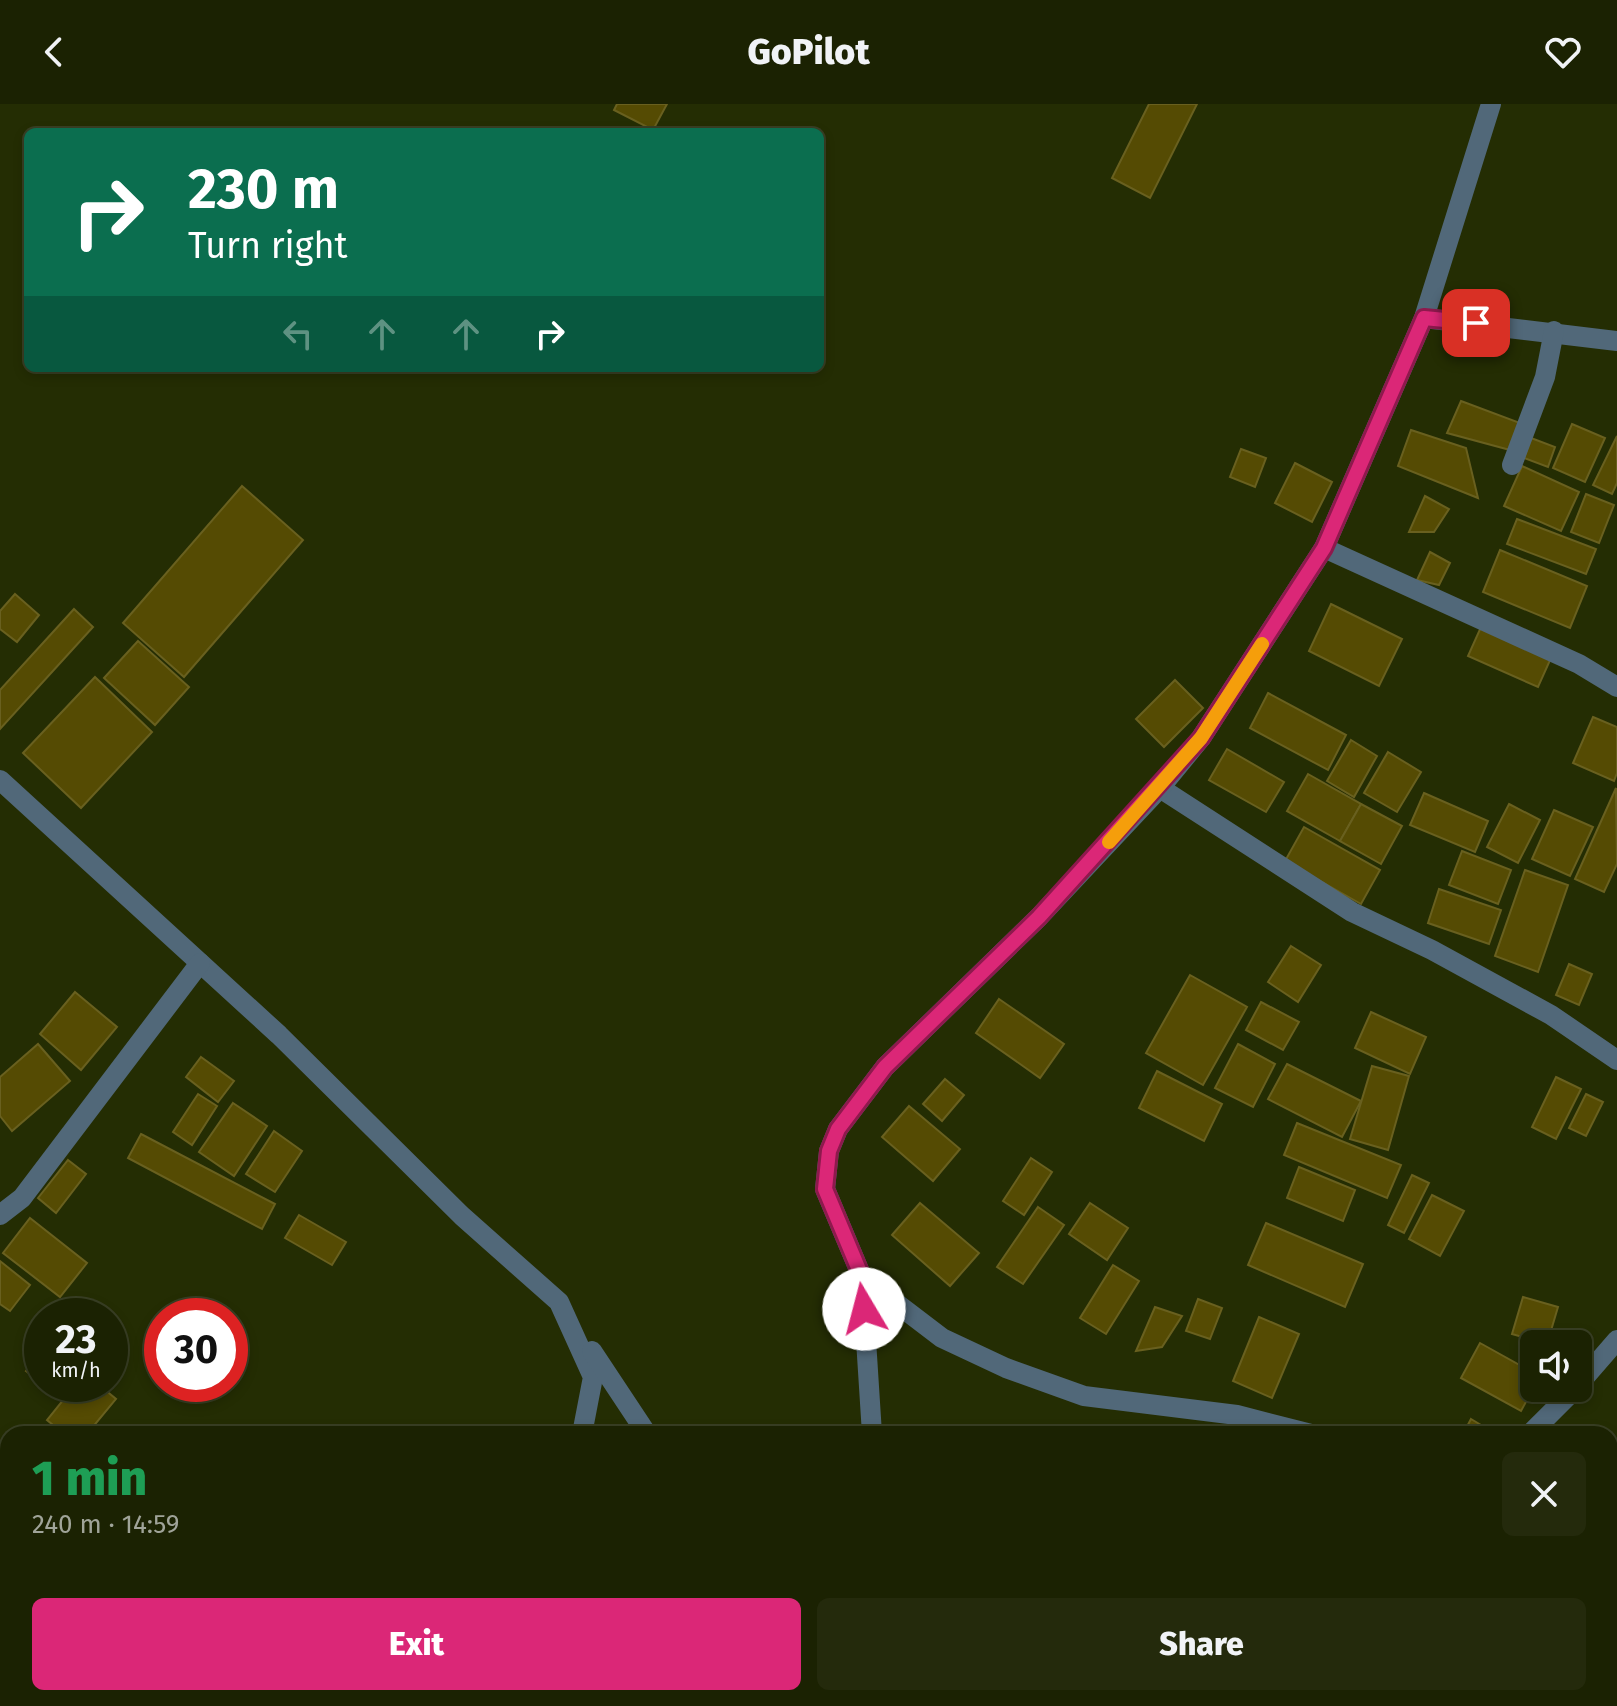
<!DOCTYPE html>
<meta charset="utf-8">
<style>
:root{--surface:#1b2202;--page:#242a0c;--text:#f1f3f6;--muted:#a0a499;--line:#393f24;--accent:#db2777}
body{margin:0;font-family:"Fira Sans",sans-serif;background:var(--page);color:var(--text);height:100vh;display:flex;flex-direction:column;font-size:30px;white-space:nowrap}
*{box-sizing:border-box;margin:0}
p{font-size:26px;color:var(--muted)}
.icon{flex:none;width:44px;height:44px;fill:none;stroke:currentColor;stroke-width:2;stroke-linecap:round;stroke-linejoin:round}
.map{position:relative;flex:1;overflow:hidden}
.panel{position:absolute;left:0px;top:1322px;width:1618px;height:280px;display:flex;flex-direction:column;background:var(--surface);border-radius:24px 24px 0 0;box-shadow:0 4px 12px #0003,0 0 0 2px var(--line)}
.panel>*{flex:none}
.guide{position:absolute;left:24px;top:24px;width:800px;height:244px;border-radius:12px;box-shadow:0 4px 12px #0003,0 0 0 2px var(--line);background:#0b6e4f;color:#fff;overflow:hidden}
.tools{position:absolute;left:1520px;top:1226px;display:grid;gap:16px}
.tools a{display:grid;place-items:center;width:72px;height:72px;border-radius:12px;background:var(--surface);box-shadow:0 4px 12px #0003,0 0 0 2px var(--line);font-size:40px}
.speed{position:absolute;left:24px;top:1194px;display:flex;gap:16px;font-size:40px;font-weight:700;text-align:center}
.speed>*{display:grid;place-content:center;width:104px;height:104px;border-radius:50%;background:var(--surface);box-shadow:0 4px 12px #0003,0 0 0 2px var(--line);line-height:1}
.speed small{font-size:20px;font-weight:400}
.speed .limit{border:12px solid #d22;background:#fff;color:#111}
.pin{position:absolute;display:grid;place-items:center;width:68px;height:68px;color:#fff;margin:-34px;border-radius:16px;box-shadow:0 4px 12px #0006}
.me{position:absolute;width:88px;margin:-44px;rotate:352deg;stroke-linejoin:round;filter:drop-shadow(0 0 6px #0008)}
.turn{display:flex;align-items:center;gap:28px;height:168px;padding:0 32px;font-size:36px}
.turn .icon{width:104px;height:104px;stroke-width:2.5}
.turn b{display:block;font-size:56px;line-height:68px}
.lanes{display:flex;align-items:center;height:76px;padding:0 32px;background:#0003;justify-content:center;gap:40px;direction:ltr}
.lanes .off{opacity:.35}
.round{display:grid;place-items:center;flex:none;width:84px;height:84px;border-radius:12px;background:var(--page)}
.summary{display:flex;align-items:center;justify-content:space-between;height:136px;padding:0 32px}
h1{font-size:48px;font-weight:800;line-height:60px;color:#1e9e55}
.button{display:flex;gap:16px;margin-top:auto;padding:16px 32px}
.button a{flex:1;height:92px;border-radius:12px;background:var(--accent);color:#fff;font-size:32px;font-weight:800;line-height:92px;text-align:center}
.button a+a{background:var(--page);color:var(--text)}
header{display:flex;justify-content:space-between;align-items:center;height:104px;padding:0 32px;background:var(--surface);font-size:36px;font-weight:800}
.map>svg:first-child{display:block}
.building{fill:#554b03;stroke:#69601f;stroke-width:2}
.lines{fill:none;stroke-linecap:round;stroke-linejoin:round}
.minor{stroke:#516879;stroke-width:20}
.tertiary{stroke:#516879;stroke-width:20}
.route-casing{stroke:#8e194d;stroke-width:20}
.route{stroke:#db2777;stroke-width:14}
.slow{stroke:#f59e0b;stroke-width:14}
</style>
<header><svg class="icon" aria-label="back" viewBox="0 0 24 24"><path d="M15 5l-7 7 7 7"/></svg>GoPilot<svg class="icon" aria-label="heart" viewBox="0 0 24 24"><path d="M12 20l-8-8c-3-5 5-10 8-4 3-6 11-1 8 4z"/></svg></header>
<div class="map">
<svg width="1617" height="1602" viewBox="0 0 1617 1602">
<rect width="100%" height="100%" fill="#242d03"/>
<!-- building -->
<g class="building">
<path d="M617 0H667L653 26 614 6Z"/>
<path d="M1149 0H1197L1150 94 1112 74Z"/>
<path d="M1461 297 1520 319 1510 346 1447 329Z"/>
<path d="M1572 320 1605 334 1585 378 1553 364Z"/>
<path d="M1411 326 1466 344 1478 394 1398 362Z"/>
<path d="M1617 332V379L1612 390 1593 381Z"/>
<path d="M1531 334 1555 343 1548 363 1524 354Z"/>
<path d="M1241 345 1266 354 1255 383 1230 373Z"/>
<path d="M1295 359 1332 378 1312 418 1275 399Z"/>
<path d="M1522 362 1579 388 1561 427 1504 402Z"/>
<path d="M242 382 303 436 184 573 123 519Z"/>
<path d="M1586 390 1614 401 1599 439 1571 428Z"/>
<path d="M1425 392 1449 405 1434 428H1409Z"/>
<path d="M1517 415 1596 445 1586 470 1507 440Z"/>
<path d="M1500 446 1587 482 1570 524 1483 488Z"/>
<path d="M1430 448 1450 459 1439 481 1417 476Z"/>
<path d="M15 490 39 511 17 538 0 525V507Z"/>
<path d="M1331 500 1402 535 1379 582 1309 547Z"/>
<path d="M74 505 93 523 0 625V586Z"/>
<path d="M1481 523 1551 554 1538 583 1468 552Z"/>
<path d="M138 537 189 583 155 621 104 574Z"/>
<path d="M95 573 152 628 81 704 23 649Z"/>
<path d="M1175 576 1203 604 1164 643 1136 615Z"/>
<path d="M1268 589 1346 631 1328 666 1250 624Z"/>
<path d="M1593 613 1617 623V669L1614 677 1573 659Z"/>
<path d="M1351 636 1377 652 1354 693 1327 677Z"/>
<path d="M1227 645 1284 678 1266 708 1209 676Z"/>
<path d="M1388 648 1421 668 1397 708 1364 689Z"/>
<path d="M1308 670 1361 700 1340 737 1287 707Z"/>
<path d="M1616 684 1617 760 1604 788 1575 775Z"/>
<path d="M1424 689 1488 717 1475 748 1410 721Z"/>
<path d="M1361 700 1402 722 1381 760 1340 737Z"/>
<path d="M1509 700 1540 716 1518 759 1487 743Z"/>
<path d="M1554 706 1593 723 1570 772 1532 755Z"/>
<path d="M1304 723 1380 766 1361 800 1285 757Z"/>
<path d="M1462 747 1511 766 1498 800 1449 781Z"/>
<path d="M1525 766 1568 781 1538 868 1495 852Z"/>
<path d="M1439 785 1501 806 1489 840 1428 819Z"/>
<path d="M1291 842 1321 861 1298 898 1268 878Z"/>
<path d="M1569 860 1592 870 1579 901 1556 891Z"/>
<path d="M1190 871 1247 903 1203 981 1146 949Z"/>
<path d="M75 888 117 923 81 966 40 930Z"/>
<path d="M999 895 1064 940 1040 974 976 929Z"/>
<path d="M1261 898 1299 918 1283 946 1246 926Z"/>
<path d="M1371 908 1426 933 1410 970 1355 944Z"/>
<path d="M38 940 70 977 12 1027 0 1012V973Z"/>
<path d="M1238 940 1275 960 1253 1003 1215 984Z"/>
<path d="M201 953 234 977 218 998 186 973Z"/>
<path d="M1287 960 1361 997 1342 1033 1268 995Z"/>
<path d="M1372 962 1409 972 1388 1046 1350 1035Z"/>
<path d="M1157 967 1222 1000 1204 1037 1139 1004Z"/>
<path d="M1556 973 1581 985 1556 1035 1532 1023Z"/>
<path d="M945 975 964 991 942 1017 923 1000Z"/>
<path d="M198 990 217 1002 192 1041 173 1028Z"/>
<path d="M1586 990 1603 998 1586 1032 1569 1024Z"/>
<path d="M233 999 267 1022 234 1072 199 1048Z"/>
<path d="M909 1002 960 1045 933 1077 882 1033Z"/>
<path d="M1297 1019 1401 1061 1387 1094 1284 1051Z"/>
<path d="M274 1027 302 1047 275 1088 246 1070Z"/>
<path d="M141 1030 275 1100 262 1125 128 1054Z"/>
<path d="M1031 1054 1052 1068 1024 1111 1003 1097Z"/>
<path d="M68 1056 86 1070 56 1109 38 1094Z"/>
<path d="M1299 1063 1355 1086 1343 1117 1287 1094Z"/>
<path d="M1412 1071 1429 1079 1404 1129 1388 1121Z"/>
<path d="M1432 1091 1464 1107 1440 1152 1409 1135Z"/>
<path d="M920 1099 979 1149 950 1182 892 1131Z"/>
<path d="M1090 1099 1128 1124 1107 1156 1069 1130Z"/>
<path d="M1038 1103 1064 1121 1023 1180 997 1163Z"/>
<path d="M299 1111 346 1138 332 1161 285 1134Z"/>
<path d="M30 1114 87 1159 60 1193 3 1149Z"/>
<path d="M1266 1119 1363 1160 1345 1203 1248 1161Z"/>
<path d="M0 1157 30 1181 10 1207 0 1200Z"/>
<path d="M1113 1161 1139 1177 1106 1230 1080 1214Z"/>
<path d="M1523 1193 1558 1203 1547 1240 1512 1230Z"/>
<path d="M1198 1195 1222 1204 1210 1235 1186 1227Z"/>
<path d="M1155 1203 1182 1212 1162 1243 1136 1247Z"/>
<path d="M1259 1213 1299 1230 1272 1294 1233 1277Z"/>
<path d="M1480 1239 1534 1269V1283L1521 1307 1461 1274Z"/>
<path d="M42 1246V1279L26 1267Z"/>
<path d="M76 1280H98L116 1295 87 1330H64L47 1316Z"/>
<path d="M1471 1315 1496 1330H1463Z"/>
<path d="M1617 1440V1476L1610 1471V1449Z"/>
<path d="M8 1534V1571L0 1563V1543Z"/>
<path d="M332 1594H373L386 1602H327Z"/>
<path d="M399 1594H463L457 1602H409Z"/>
<path d="M601 1594H657L649 1602H609Z"/>
</g>
<g class="lines">
<!-- minor -->
<g class="minor">
<path d="M1424 214 1617 237"/>
<path d="M1512 361 1545 273 1554 227"/>
<path d="M1324 444 1579 560 1617 583"/>
<path d="M0 676 279 931 462 1112 559 1198 593 1273 582 1330"/>
<path d="M1160 684 1352 808 1432 846 1551 911 1617 956"/>
<path d="M0 1111 22 1094 200 859"/>
<path d="M862 1173 942 1234 1006 1264 1084 1292 1237 1311 1311 1330"/>
<path d="M862 1173 872 1330"/>
<path d="M592 1247 647 1330"/>
<path d="M1578 1281 1617 1236"/>
<path d="M1530 1330 1576 1284"/>
<path d="M0 1472 8 1480"/>
<path d="M1610 1564 1617 1572"/>
<path d="M258 1594 269 1602"/>
<path d="M824 1594 829 1602"/>
<path d="M889 1594V1602"/>
<path d="M5 1602 10 1594"/>
<path d="M478 1602 483 1594"/>
</g>
<!-- tertiary -->
<path class="tertiary" d="M862 1173 825 1085 829 1047 838 1025 885 963 1039 813 1160 684 1201 634 1324 444 1424 214 1491 0"/>
</g>
<g class="lines">
<defs>
<path id="route" d="M864 1205 862 1173 825 1085 829 1047 838 1025 885 963 1039 813 1201 634 1324 444 1424 214 1476 219"/>
</defs>
<!-- route casing -->
<use href="#route" class="route-casing"/>
<!-- route -->
<use href="#route" class="route"/>
<!-- slow -->
<path class="slow" d="M1109 738 1201 634 1262 540"/>
</g>
</svg>
<div class="tools">
<a><svg class="icon" aria-label="sound" viewBox="0 0 24 24"><path d="M4 9h4l5-4v14l-5-4H4zM17 9q2 3 0 6"/></svg></a>
</div>
<div class="speed"><div>23<small>km/h</small></div><div class="limit">30</div></div>
<div class="pin" style="left:1476px;top:219px;background:#d93025"><svg class="icon" aria-label="arrive" viewBox="0 0 24 24"><path d="M6 21V4h12l-3 4 3 4H6"/></svg></div>
<svg class="me" style="left:864px;top:1205px" viewBox="-20 -20 40 40"><circle r="19" fill="#fff"/><path d="M0-13L10 11 0 6-10 11z" fill="#db2777"/></svg>
<div class="guide">
<div class="turn"><svg class="icon" aria-label="right" viewBox="0 0 24 24"><path d="M7 20v-9h11M14 6l5 5-5 5"/></svg><div><b>230 m</b>Turn right</div></div>
<div class="lanes"><svg class="icon off" aria-label="left" viewBox="0 0 24 24"><path d="M17 20v-9H6M10 6l-5 5 5 5"/></svg><svg class="icon off" aria-label="ahead" viewBox="0 0 24 24"><path d="M12 20V5M6 11l6-6 6 6"/></svg><svg class="icon off" aria-label="ahead" viewBox="0 0 24 24"><path d="M12 20V5M6 11l6-6 6 6"/></svg><svg class="icon" aria-label="right" viewBox="0 0 24 24"><path d="M7 20v-9h11M14 6l5 5-5 5"/></svg></div>
</div>
<section class="panel">
<div class="summary"><div><h1>1 min</h1><p>240 m · 14:59</p></div><a class="round"><svg class="icon" aria-label="close" viewBox="0 0 24 24"><path d="M6 6l12 12M18 6L6 18"/></svg></a></div>
<div class="button"><a>Exit</a><a>Share</a></div>
</section>
</div>
